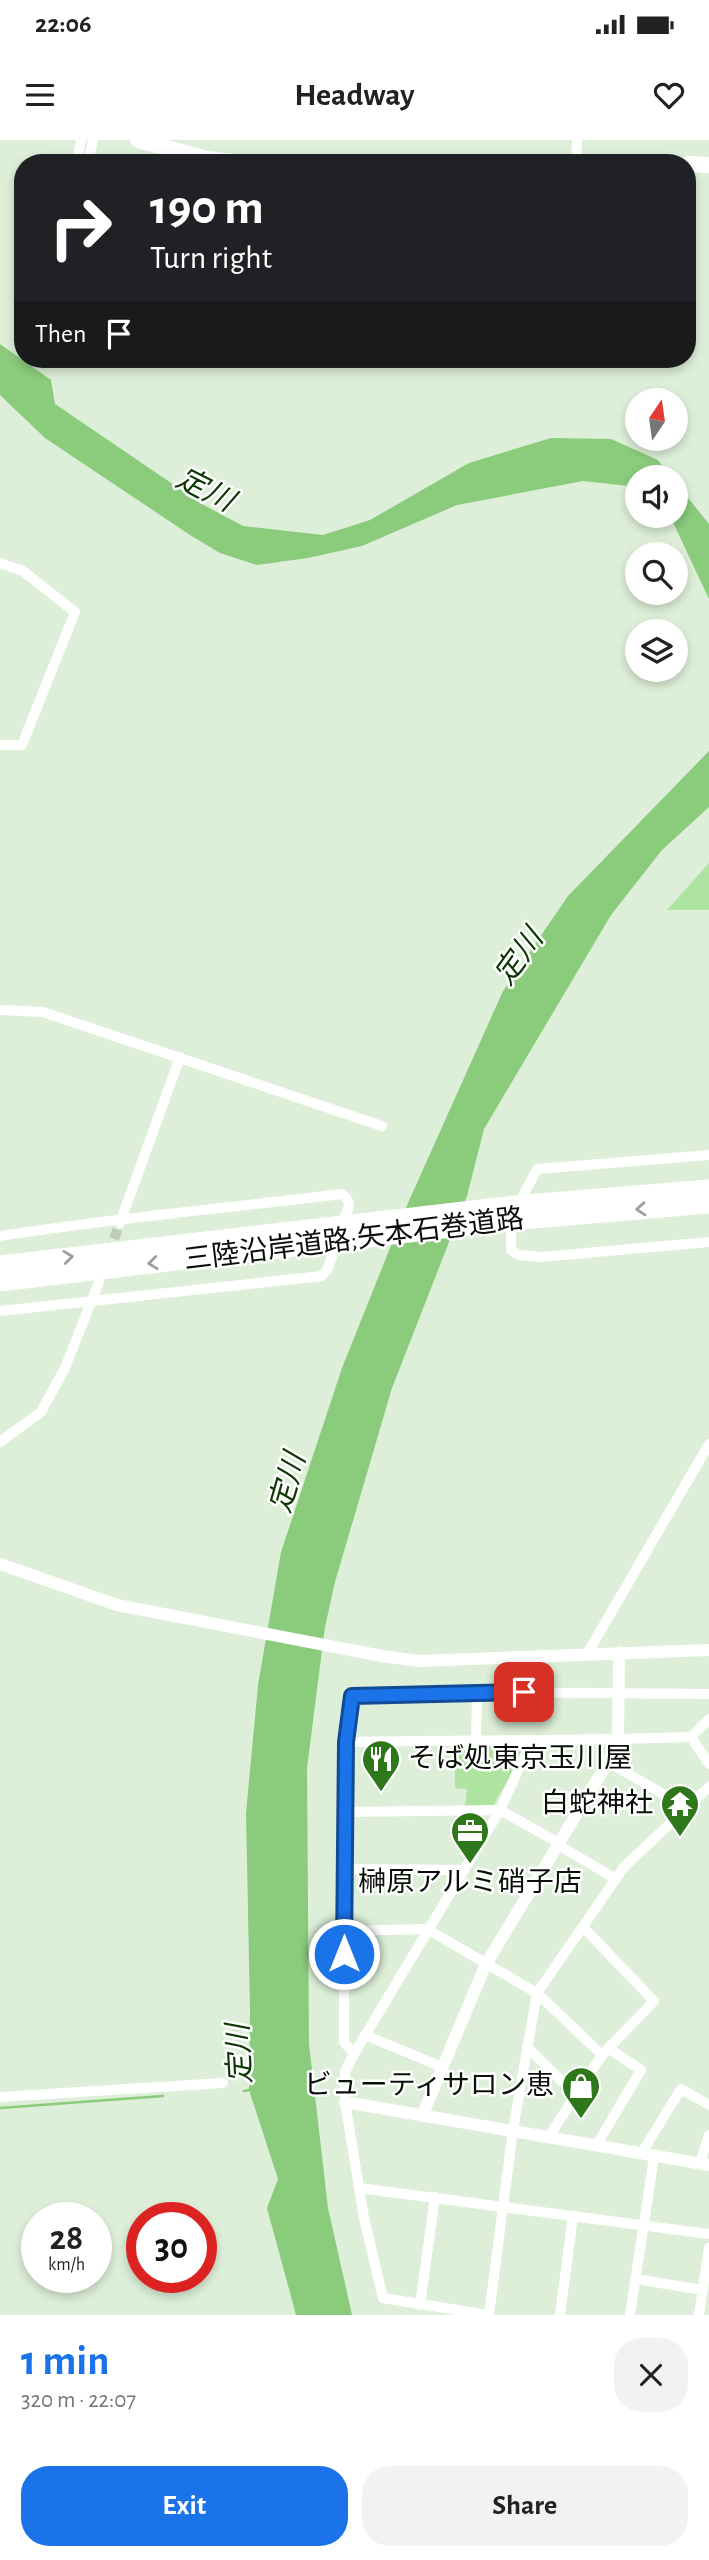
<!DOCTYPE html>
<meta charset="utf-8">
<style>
:root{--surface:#fff;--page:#f2f2f2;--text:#222;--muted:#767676;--accent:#1a73e8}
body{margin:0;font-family:"Alegreya Sans","Noto Sans JP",sans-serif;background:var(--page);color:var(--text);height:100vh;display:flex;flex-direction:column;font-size:26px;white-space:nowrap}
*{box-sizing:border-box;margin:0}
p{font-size:23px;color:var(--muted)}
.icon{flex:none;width:38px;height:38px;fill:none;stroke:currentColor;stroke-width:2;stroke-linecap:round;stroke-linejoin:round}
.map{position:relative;height:2175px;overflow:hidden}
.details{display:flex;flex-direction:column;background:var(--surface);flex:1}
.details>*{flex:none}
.banner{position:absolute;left:14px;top:14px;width:682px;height:214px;border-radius:28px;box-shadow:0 4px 10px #0003;background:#202124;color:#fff;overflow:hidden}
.needle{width:46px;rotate:13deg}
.buttons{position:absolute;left:625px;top:248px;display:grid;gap:14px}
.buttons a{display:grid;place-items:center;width:63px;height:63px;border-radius:50%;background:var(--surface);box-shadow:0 4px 10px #0003;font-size:35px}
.speed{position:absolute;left:21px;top:2062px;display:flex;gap:14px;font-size:35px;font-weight:700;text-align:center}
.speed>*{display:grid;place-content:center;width:91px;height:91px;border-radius:50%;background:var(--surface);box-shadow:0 4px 10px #0003;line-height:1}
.speed small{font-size:18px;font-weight:400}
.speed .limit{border:10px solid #d22;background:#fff;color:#111}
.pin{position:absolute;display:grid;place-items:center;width:60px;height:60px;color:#fff;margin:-30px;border-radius:14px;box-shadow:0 4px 10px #0006}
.me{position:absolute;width:77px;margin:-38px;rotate:0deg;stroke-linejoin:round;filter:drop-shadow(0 0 5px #0008)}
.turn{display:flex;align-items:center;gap:24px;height:147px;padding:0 21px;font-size:32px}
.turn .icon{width:91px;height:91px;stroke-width:2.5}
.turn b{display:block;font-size:49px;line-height:60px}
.then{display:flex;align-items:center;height:66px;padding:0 21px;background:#0003;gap:14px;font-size:26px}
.round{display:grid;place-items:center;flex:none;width:74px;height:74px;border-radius:28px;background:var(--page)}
.headline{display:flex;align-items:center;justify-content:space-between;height:119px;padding:0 21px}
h1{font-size:42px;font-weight:600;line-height:52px;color:var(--accent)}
.action{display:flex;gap:14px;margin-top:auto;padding:14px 21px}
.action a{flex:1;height:80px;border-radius:28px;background:var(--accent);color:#fff;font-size:28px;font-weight:600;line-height:80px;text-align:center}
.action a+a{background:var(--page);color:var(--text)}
.status{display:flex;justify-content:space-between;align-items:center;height:49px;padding:0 35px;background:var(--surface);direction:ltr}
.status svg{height:19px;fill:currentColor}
header{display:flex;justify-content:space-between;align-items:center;height:91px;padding:0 21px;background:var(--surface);font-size:32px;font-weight:600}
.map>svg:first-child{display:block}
.green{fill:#aee3a2}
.water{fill:#8acb7c}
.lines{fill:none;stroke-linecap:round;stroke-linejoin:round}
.stream{stroke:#8acb7c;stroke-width:2.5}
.minor-tunnel{stroke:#bdcdb9;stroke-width:10;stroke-dasharray:10 5;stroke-linecap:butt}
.minor{stroke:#fff;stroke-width:10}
.tertiary{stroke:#fff;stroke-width:12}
.primary{stroke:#fff;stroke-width:16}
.motorway{stroke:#fff;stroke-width:19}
.oneway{stroke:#9d9f9c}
.route-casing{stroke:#114b97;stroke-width:18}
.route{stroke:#1a73e8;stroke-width:12}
.labels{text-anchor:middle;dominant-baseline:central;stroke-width:5;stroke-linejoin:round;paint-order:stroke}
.street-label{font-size:28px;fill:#090f08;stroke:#fff}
.poi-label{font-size:28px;fill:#090f08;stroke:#fff;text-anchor:end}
.water-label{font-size:30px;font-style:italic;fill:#0c3801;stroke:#fff}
</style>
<div class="status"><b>22:06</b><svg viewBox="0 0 49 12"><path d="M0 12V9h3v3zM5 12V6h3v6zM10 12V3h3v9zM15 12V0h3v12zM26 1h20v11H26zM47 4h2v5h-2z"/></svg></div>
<header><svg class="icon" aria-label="menu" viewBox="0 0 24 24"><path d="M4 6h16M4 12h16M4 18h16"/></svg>Headway<svg class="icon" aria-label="heart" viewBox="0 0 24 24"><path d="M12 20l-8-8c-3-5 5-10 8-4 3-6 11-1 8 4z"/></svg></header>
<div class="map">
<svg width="709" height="2175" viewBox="0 0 709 2175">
<rect width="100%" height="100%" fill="#ddefd8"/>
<!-- green -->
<g class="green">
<path d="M709 723V770H667Z"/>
<path d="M455 1606H527L493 1666H465L467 1649 455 1648Z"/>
</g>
<!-- water -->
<g class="water">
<path d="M0 204 51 240 55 264 202 364 243 386 323 395 370 380 469 323 551 298 611 299 658 320 672 338H637V347L583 341 457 365 362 406 308 418 257 425 220 413 190 395 45 298 0 255Z"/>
<path d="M676 343 709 384V459L670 376H676Z"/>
<path d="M709 611V667L662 710 611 775 484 989 467 1056 392 1248 335 1442 325 1487 307 1628 309 1904 328 2068 352 2175H296L267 2068 278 2039 249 1950 250 1870 246 1673 258 1545 281 1412 342 1228 408 1063 503 851 568 756Z"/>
</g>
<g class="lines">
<!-- stream -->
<g class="stream">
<path d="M244 1951 249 1950"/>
<path d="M0 1968 163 1956"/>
</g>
<!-- minor-tunnel -->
<path class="minor-tunnel" d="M109 1113 119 1085"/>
<!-- minor -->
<g class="minor">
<path d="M77 23 81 0"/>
<path d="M88 23 93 0"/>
<path d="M576 23 577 0"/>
<path d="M0 423 23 431 75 472 22 605H0"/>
<path d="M0 870 43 872 382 986"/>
<path d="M523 1056 537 1029 709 1015"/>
<path d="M120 1083 180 917"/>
<path d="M511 1088V1110L519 1115 541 1117 709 1102"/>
<path d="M0 1096C114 1078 228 1068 342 1054 350 1060 351 1067 345 1075"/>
<path d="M0 1171 322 1136 328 1128 334 1111"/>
<path d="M0 1302 41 1272 65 1228 99 1142"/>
<path d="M587 1514 709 1304"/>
<path d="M691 1597 709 1624"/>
<path d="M476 1600 477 1552"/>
<path d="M346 1602C462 1600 576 1601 691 1597L709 1579"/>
<path d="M608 1622 687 1668"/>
<path d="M345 1672 500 1670 559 1703"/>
<path d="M558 1705 616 1739"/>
<path d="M343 1729 463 1730"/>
<path d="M345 1791 427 1789 537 1853 602 1915"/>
<path d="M365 1895 442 1927"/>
<path d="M527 1907 574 1953"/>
<path d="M354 1914 500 1670 531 1602"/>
<path d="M0 1957 223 1943"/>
<path d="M548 1998 602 1915 654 1861 583 1787"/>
<path d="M596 2006 641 1930 608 1908"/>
<path d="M641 2014 681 1949 709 1965"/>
<path d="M700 2023 709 1995"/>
<path d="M359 2048 709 2094"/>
<path d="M635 2139 703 2150"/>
<path d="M420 2165 435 2057"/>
<path d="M488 2175 383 2158 364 2078 345 1962V1932L354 1914 344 1902V1884C345 1775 339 1665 352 1556L477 1552 709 1554"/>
<path d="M489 2175 513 1990 537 1853 624 1727 709 1647"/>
<path d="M560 2175 573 2076"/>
<path d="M630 2175 654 2017"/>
<path d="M699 2175 709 2108"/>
</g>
<!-- tertiary -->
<g class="tertiary">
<path d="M0 1424 117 1465 382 1516 419 1521 709 1510"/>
<path d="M345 1962 709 2025"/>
<path d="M422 1976 486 1824 608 1622 618 1600 619 1512"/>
</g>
<!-- primary -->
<g class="primary">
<path d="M138 0 207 19 244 23"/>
<path d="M688 24 709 25"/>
</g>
<!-- motorway -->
<g class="motorway">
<path d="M0 1125 515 1065 709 1049"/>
<path d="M0 1142 509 1081 709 1064"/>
</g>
</g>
<!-- one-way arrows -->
<defs><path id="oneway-chevron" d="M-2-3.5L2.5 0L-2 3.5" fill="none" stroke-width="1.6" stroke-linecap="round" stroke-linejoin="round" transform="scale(1.75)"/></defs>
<g class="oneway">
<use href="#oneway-chevron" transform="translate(641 1069) rotate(176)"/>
<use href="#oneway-chevron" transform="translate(68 1117) rotate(-7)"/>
<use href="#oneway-chevron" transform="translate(153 1123) rotate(173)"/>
</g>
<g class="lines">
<defs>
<path id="route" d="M344 1814 346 1602 352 1556 524 1552"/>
</defs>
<!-- route casing -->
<use href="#route" class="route-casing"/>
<!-- route -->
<use href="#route" class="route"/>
</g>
<!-- icons -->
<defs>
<symbol id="restaurant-pin" viewBox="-11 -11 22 30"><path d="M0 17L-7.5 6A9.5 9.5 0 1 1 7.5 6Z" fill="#2f771b" stroke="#fff"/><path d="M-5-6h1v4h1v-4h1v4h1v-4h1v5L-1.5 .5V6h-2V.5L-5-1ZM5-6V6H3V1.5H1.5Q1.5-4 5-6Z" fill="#fff"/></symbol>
<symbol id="temple-pin" viewBox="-11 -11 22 30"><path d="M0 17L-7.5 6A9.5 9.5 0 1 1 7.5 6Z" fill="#2f771b" stroke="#fff"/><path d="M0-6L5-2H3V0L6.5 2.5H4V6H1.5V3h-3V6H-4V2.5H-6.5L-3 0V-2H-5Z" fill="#fff"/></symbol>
<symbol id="office-pin" viewBox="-11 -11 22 30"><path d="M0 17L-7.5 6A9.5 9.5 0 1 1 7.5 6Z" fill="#2f771b" stroke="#fff"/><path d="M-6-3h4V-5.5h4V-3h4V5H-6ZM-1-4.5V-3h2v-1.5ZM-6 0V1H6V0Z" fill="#fff"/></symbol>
<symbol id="shop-pin" viewBox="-11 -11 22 30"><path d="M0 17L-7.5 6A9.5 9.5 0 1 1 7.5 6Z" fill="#2f771b" stroke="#fff"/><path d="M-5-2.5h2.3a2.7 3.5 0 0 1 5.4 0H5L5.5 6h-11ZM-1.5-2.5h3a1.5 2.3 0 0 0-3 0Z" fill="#fff"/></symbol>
</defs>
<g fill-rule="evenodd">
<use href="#restaurant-pin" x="359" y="1597" width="44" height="60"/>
<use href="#temple-pin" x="658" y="1642" width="44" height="60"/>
<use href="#office-pin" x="448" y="1669" width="44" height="60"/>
<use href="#shop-pin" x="559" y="1924" width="44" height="60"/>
</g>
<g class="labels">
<!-- street labels -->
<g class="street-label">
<text transform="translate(354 1100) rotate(-7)">三陸沿岸道路;矢本石巻道路</text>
</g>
<!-- poi labels -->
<g class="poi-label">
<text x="408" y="1619" text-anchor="start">そば処東京玉川屋</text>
<text x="653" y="1664">白蛇神社</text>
<text x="470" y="1743" text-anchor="middle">榊原アルミ硝子店</text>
<text x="554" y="1946">ビューティサロン恵</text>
</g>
<!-- water labels -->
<g class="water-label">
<text transform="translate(205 350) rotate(27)">定川</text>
<text transform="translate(519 817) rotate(-54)">定川</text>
<text transform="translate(288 1343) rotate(-74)">定川</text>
<text transform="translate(240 1914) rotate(-93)">定川</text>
</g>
</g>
</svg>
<div class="buttons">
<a><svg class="needle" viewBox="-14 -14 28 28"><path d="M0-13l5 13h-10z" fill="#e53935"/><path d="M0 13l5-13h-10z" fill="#767676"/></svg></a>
<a><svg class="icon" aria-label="sound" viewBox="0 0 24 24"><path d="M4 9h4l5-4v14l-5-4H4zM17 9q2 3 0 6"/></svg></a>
<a><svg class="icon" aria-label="search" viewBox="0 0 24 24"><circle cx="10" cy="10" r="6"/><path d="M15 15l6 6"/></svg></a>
<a><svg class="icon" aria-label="layers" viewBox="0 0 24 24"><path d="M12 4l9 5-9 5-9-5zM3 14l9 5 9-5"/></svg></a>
</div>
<div class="speed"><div>28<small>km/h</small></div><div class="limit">30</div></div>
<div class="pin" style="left:524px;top:1552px;background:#d93025"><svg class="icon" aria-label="arrive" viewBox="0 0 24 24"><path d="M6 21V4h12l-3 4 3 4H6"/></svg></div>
<svg class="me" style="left:344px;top:1814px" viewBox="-20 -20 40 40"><circle r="17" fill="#1a73e8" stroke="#fff" stroke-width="3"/><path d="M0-11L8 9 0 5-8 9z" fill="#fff"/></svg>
<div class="banner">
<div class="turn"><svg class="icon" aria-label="right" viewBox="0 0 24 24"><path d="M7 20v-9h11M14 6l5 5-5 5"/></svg><div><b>190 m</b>Turn right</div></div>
<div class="then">Then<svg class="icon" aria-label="arrive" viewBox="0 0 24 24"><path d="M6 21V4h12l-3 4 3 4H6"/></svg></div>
</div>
</div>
<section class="details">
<div class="headline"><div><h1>1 min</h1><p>320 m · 22:07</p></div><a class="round"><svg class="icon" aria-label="close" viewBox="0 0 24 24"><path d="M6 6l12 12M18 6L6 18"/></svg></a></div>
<div class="action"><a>Exit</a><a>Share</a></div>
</section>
